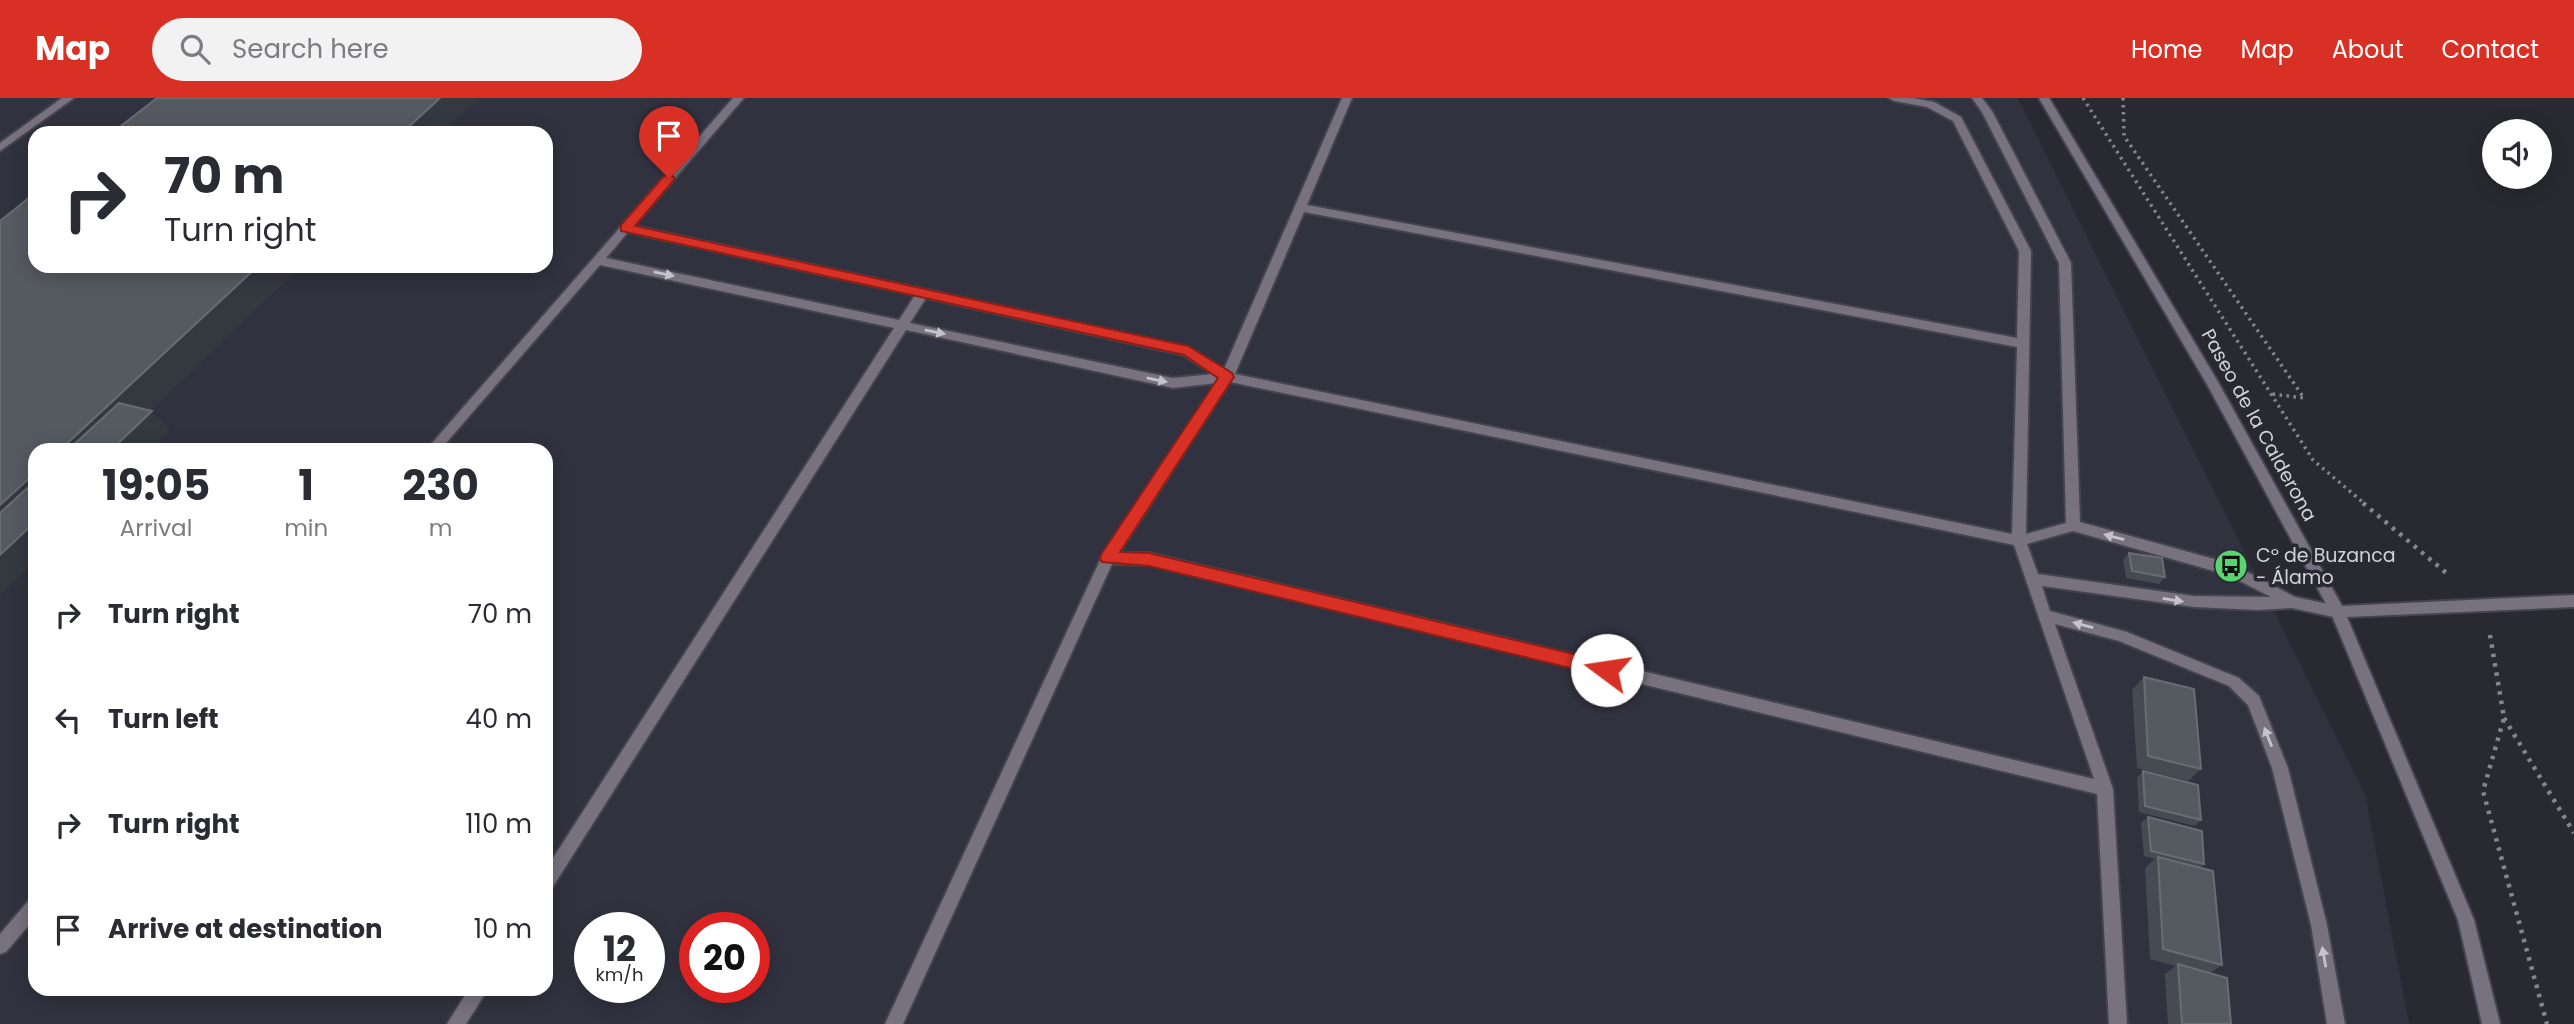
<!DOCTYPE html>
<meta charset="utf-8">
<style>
:root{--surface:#fff;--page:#f2f2f3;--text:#2b2b33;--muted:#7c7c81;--accent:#d93025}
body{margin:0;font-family:Poppins,sans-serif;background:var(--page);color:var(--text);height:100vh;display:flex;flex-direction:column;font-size:26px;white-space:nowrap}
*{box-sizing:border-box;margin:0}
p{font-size:23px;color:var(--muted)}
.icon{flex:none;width:38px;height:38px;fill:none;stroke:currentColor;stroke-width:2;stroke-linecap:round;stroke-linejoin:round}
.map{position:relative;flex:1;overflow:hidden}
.drawer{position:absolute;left:28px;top:345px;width:525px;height:553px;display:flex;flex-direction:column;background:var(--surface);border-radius:21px;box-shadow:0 4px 18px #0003}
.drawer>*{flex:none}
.hud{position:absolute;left:28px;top:28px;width:525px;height:147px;border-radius:21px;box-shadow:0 4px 18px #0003;background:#fff;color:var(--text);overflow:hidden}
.tools{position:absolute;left:2482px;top:21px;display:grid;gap:14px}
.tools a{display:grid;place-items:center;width:70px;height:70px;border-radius:50%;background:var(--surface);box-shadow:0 4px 18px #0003;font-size:35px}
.speed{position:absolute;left:574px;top:814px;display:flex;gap:14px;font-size:35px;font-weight:700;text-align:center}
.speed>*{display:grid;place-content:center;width:91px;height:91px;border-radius:50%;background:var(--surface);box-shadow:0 4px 18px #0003;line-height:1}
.speed small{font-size:18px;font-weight:400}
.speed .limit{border:10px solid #d22;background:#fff;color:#111}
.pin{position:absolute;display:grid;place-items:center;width:60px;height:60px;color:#fff;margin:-72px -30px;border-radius:50% 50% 50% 0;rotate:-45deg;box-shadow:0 0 7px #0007}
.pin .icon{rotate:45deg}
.me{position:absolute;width:77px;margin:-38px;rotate:284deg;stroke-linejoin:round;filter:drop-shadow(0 0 5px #0008)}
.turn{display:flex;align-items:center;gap:24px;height:147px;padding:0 21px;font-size:32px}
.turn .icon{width:91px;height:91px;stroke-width:2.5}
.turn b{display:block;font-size:49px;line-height:60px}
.eta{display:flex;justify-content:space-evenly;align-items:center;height:119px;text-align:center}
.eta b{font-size:42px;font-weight:700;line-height:49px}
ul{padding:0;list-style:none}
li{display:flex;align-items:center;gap:21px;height:105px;padding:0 21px}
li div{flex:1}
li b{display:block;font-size:26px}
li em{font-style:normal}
header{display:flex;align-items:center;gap:42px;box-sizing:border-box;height:98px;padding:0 35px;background:var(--accent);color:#fff}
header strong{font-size:33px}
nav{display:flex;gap:38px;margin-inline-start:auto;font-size:24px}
.search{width:490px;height:63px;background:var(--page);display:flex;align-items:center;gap:18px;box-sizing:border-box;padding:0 24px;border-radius:38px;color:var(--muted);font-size:26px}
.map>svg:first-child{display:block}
.built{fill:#31323f;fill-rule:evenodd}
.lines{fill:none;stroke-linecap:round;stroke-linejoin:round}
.service-casing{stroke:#44454c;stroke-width:4}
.minor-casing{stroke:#44454c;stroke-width:4}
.path-far1{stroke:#85868b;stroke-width:3.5;stroke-dasharray:2.5 4.5;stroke-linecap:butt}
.path{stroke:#85868b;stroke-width:4.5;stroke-dasharray:3.5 6;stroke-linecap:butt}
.service{fill:#787180;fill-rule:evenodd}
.minor{fill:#787180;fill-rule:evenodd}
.wall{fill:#464b52}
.shaded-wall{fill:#34383f}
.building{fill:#555a60;stroke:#696c73;stroke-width:2}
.oneway{fill:#c4c3ca}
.route{fill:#d93025;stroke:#8d1f18;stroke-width:2}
.labels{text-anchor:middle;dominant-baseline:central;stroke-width:7;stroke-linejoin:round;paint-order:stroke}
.street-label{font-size:19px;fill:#d1d2d7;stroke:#292a31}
.poi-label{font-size:19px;fill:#d1d2d7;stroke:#292a31;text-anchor:start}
</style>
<header>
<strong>Map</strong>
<div class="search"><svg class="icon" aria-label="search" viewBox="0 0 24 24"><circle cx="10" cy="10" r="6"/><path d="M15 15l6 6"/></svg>Search here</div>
<nav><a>Home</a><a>Map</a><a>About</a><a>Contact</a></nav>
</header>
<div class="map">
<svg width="2574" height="926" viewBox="0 0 2574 926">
<rect width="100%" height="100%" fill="#292a31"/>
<!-- built -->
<path class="built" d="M0 0H2018L2365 696 2409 926H0ZM35 35H546V168H35ZM35 352H546V891H35ZM590 830H649V889H590ZM695 830H754V889H695Z"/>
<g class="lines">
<defs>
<g id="service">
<path d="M62 0H74L0 53V45Z"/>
<path d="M733 0H744L634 128 1188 249 1224 271 1342 0H1352L1307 107 2017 240 2019 153 1953 23 1927 9 1894 3 1889 0H1913L1934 4 1961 19 2031 153 2026 436 2066 425 2059 165 1982 14 1972 0H1982L1992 13 2071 165 2080 424 2232 466 2295 499 2338 508 2343 510 2345 514 2343 518 2338 520 2292 510 2258 512 2194 509 2042 488 2050 513 2127 534 2239 580 2259 598 2288 670 2327 827 2345 926H2327L2311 827 2272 670 2248 607 2229 588 2119 543 2055 526 2113 691 2127 926H2109L2097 696 1149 467 1112 466 903 926H885L1101 460 1217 285 1173 290 906 232 552 790 546 793V771L894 230 600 167 440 352H426ZM1304 114 2017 249 2012 436 1235 276ZM628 134 915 197 899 222 606 160ZM926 200 1184 257 1213 276 1173 280 910 225ZM1230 284 2014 447 2094 681 1149 455H1119ZM2073 433 2228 477 2271 499 2194 498 2038 476 2027 446Z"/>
<path d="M35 800V820L6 854 0 856V836L29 802Z"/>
<path d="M469 891H488L466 926H447Z"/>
</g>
<path id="minor" d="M2039 0H2049L2218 284 2342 508 2574 497V509L2347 519 2474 822 2500 926H2482L2458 822 2331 515 2208 288Z"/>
</defs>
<!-- service casing -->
<use href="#service" class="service-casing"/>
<!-- minor casing -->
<use href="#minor" class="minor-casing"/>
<!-- path-far1 -->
<g class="path-far1">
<path d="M2083 0 2313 362 2365 406"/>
<path d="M2123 0 2124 38 2304 300 2272 296"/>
</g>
<!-- path -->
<g class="path">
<path d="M2363 405 2450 478"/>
<path d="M2490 537 2504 620 2483 693 2547 926"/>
<path d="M2504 620 2574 735"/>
</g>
<!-- service -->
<use href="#service" class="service"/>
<!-- minor -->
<use href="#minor" class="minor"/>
</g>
<!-- wall -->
<g class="wall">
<path d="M2129 455 2165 479 2159 486 2126 480 2123 462Z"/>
<path d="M2144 579 2201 671 2188 683 2137 670 2132 592Z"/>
<path d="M2143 673 2201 722 2195 728 2139 714 2137 680Z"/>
<path d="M2148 719 2204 766 2200 770 2222 867 2210 875 2231 926H2168L2165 876 2176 868 2150 861 2145 770 2155 761 2144 758 2141 725Z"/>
</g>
<!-- shaded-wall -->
<g class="shaded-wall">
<path d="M440 0H479L442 35H402Z"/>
<path d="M258 168H302L109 352H60Z"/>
<path d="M152 313 170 332 150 352H111Z"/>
<path d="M35 375V422L0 455V407Z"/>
<path d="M35 424V463L0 497V457Z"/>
</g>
<!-- building -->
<g class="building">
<path d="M157 0H440L402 35H112Z"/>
<path d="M35 95V168H258L60 352H35V375L0 407V123Z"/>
<path d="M119 305 152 313 111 352H68Z"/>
<path d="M35 383V424L0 457V415Z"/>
<path d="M2129 455 2162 460 2165 479 2132 473Z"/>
<path d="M2144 579 2194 591 2201 671 2148 658Z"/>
<path d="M2143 673 2198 687 2201 722 2145 708Z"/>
<path d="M2148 719 2202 733 2204 766 2151 753Z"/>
<path d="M2158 759 2213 773 2222 867 2163 851Z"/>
<path d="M2178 866 2227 880 2231 926H2182Z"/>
</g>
<!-- one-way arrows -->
<defs><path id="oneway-solid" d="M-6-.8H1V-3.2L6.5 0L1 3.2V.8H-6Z" transform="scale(1.75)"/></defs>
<g class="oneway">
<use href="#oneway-solid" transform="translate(664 176) rotate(12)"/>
<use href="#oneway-solid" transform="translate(935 234) rotate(12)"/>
<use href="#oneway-solid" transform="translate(1157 282) rotate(12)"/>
<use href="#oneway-solid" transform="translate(2114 439) rotate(-165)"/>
<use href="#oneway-solid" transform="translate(2173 502) rotate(9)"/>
<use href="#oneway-solid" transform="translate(2083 527) rotate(-165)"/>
<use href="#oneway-solid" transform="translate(2268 639) rotate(-111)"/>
<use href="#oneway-solid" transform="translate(2324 859) rotate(-100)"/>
</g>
<!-- route -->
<path class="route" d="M669 76 675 80 673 83 635 128 1188 248 1232 275 1234 279 1232 282 1120 454 1149 455 1607 564 1613 567 1616 572 1613 577 1607 579 1149 468 1102 464 1100 460 1102 455 1218 280 1184 257 621 133V127L664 78Z"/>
<!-- icons -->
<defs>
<symbol id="bus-disc" viewBox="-11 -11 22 22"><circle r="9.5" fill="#58d56f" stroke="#292a31"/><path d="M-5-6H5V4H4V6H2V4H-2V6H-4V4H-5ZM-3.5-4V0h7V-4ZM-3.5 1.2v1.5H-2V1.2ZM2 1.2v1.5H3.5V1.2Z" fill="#111"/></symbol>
</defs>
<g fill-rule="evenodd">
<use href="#bus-disc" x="2212" y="449" width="38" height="38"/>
</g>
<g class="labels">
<!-- street labels -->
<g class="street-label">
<text transform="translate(2259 327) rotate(61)">Paseo de la Calderona</text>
</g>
<!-- poi labels -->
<g class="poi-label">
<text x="2256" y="457">Cº de Buzanca<tspan x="2256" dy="22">- Álamo</tspan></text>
</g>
</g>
</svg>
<div class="tools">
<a><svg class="icon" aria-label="sound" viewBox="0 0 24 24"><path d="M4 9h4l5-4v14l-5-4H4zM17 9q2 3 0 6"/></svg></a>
</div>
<div class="speed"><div>12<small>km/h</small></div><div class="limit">20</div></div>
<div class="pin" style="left:669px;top:80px;background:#d93025"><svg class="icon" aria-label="arrive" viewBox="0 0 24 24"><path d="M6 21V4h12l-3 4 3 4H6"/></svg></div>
<svg class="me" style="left:1607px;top:572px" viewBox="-20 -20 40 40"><circle r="19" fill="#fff"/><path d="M0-13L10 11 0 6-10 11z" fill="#d93025"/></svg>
<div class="hud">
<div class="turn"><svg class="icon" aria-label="right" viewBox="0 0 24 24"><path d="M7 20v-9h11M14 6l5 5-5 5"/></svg><div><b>70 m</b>Turn right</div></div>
</div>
<section class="drawer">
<div class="eta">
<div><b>19:05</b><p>Arrival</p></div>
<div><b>1</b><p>min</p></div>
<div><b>230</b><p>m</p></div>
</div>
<ul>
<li><svg class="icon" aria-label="right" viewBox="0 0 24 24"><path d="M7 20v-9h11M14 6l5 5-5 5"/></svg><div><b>Turn right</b></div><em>70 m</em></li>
<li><svg class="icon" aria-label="left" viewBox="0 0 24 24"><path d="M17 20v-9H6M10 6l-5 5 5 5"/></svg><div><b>Turn left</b></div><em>40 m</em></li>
<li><svg class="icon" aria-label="right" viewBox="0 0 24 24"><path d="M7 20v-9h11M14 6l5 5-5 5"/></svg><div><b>Turn right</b></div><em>110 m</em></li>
<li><svg class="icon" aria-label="arrive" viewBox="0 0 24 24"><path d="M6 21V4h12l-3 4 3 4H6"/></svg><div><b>Arrive at destination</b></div><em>10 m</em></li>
</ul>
</section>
</div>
